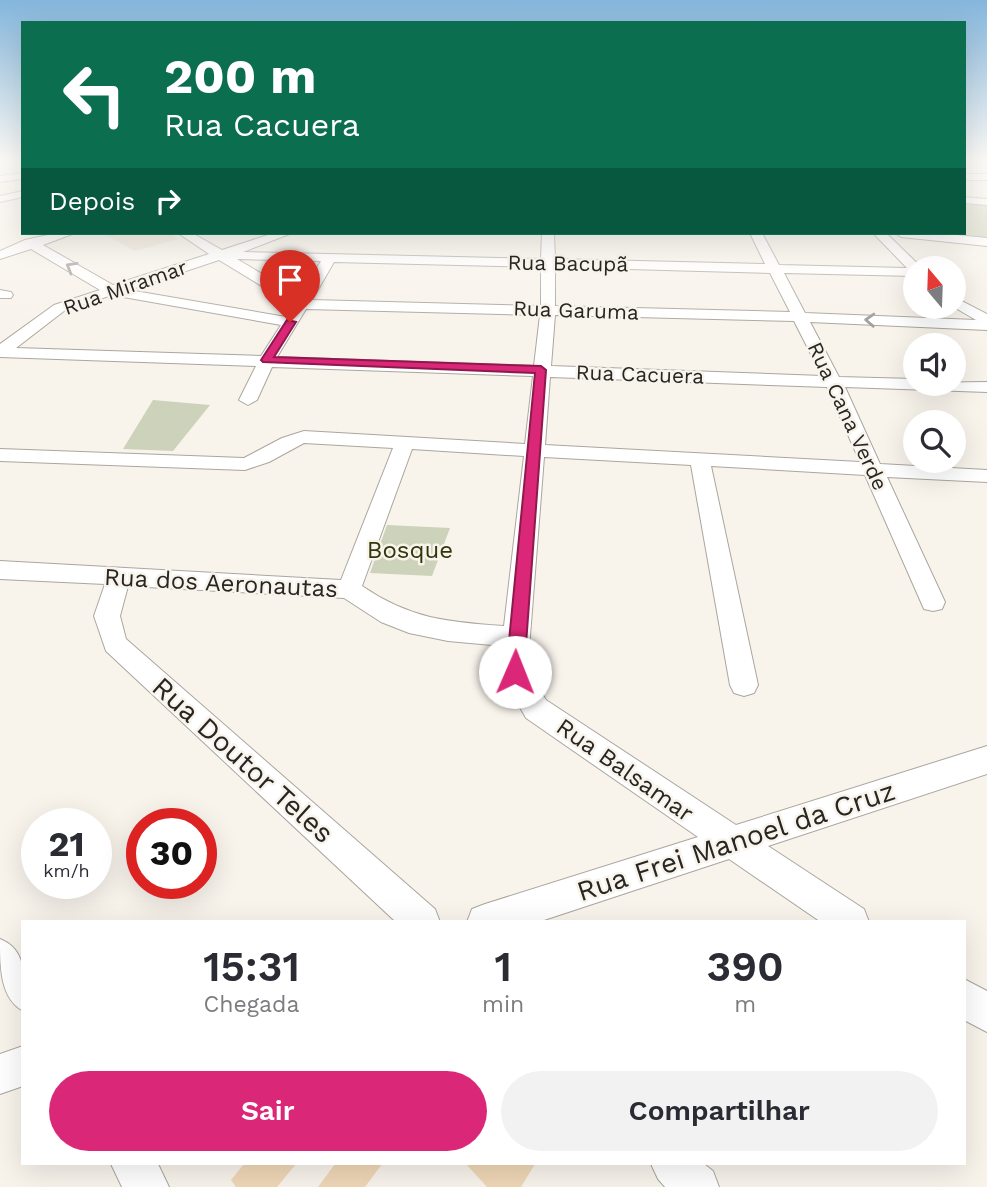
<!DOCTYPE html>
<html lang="pt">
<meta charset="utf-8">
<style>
:root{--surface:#fff;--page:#f2f2f3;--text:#2b2b33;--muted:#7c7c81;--accent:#db2777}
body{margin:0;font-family:"Work Sans",sans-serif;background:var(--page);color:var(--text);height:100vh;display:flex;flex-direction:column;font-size:26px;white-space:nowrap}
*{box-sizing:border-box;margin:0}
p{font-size:23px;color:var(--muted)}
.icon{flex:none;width:38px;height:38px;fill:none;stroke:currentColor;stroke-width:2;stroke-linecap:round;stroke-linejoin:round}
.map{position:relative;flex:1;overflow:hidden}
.side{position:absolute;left:21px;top:920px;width:945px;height:245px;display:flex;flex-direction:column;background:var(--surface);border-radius:0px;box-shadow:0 7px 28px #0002}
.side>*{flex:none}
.guide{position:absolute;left:21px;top:21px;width:945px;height:214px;border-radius:0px;box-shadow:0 7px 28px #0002;background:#0b6e4f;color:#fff;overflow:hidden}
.needle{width:46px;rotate:341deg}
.tools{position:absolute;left:903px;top:256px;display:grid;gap:14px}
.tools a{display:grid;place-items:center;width:63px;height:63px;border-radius:50%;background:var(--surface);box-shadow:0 7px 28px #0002;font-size:35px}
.speed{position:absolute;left:21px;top:808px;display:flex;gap:14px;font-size:35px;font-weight:700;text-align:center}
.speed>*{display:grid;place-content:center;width:91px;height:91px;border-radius:50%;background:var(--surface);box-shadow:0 7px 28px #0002;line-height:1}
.speed small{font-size:18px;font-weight:400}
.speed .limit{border:10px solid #d22;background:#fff;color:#111}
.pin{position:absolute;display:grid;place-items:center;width:60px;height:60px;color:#fff;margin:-72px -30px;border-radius:50% 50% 50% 0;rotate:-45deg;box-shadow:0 0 7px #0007}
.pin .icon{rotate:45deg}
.me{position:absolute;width:77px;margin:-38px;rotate:1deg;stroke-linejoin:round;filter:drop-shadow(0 0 5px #0008)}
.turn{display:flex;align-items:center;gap:24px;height:147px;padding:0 28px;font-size:32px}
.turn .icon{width:91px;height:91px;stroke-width:2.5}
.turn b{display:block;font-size:49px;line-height:60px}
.then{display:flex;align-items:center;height:66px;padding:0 28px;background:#0003;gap:14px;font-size:26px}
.eta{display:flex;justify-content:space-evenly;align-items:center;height:119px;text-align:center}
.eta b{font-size:42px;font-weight:600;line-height:49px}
.action{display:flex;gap:14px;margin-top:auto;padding:14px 28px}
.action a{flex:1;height:80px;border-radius:42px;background:var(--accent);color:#fff;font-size:28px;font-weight:600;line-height:80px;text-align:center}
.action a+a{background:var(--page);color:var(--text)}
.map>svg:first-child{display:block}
.built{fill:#f0e8d8}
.green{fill:#cdd2ba}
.building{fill:#efd7b7}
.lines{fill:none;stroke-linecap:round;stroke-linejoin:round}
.minor-casing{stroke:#aba69e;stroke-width:2}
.minor{fill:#fff;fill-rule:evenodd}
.oneway{stroke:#9e9d9c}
.route{fill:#db2777;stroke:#8e194d;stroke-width:2}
.labels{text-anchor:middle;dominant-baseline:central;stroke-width:5;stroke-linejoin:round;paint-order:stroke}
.far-street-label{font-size:21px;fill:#272623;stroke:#f8f3eb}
.park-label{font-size:24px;fill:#32370b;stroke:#f8f3eb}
.street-label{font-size:24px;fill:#272623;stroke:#f8f3eb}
.near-street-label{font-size:28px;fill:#272623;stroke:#f8f3eb}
</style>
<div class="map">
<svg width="987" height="1187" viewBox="0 0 987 1187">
<rect width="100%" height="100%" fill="#f8f3eb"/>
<!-- built -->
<path class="built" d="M102 233H169L179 239 135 251Z"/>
<!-- green -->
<g class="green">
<path d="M964 201 987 204V239L942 233H964Z"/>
<path d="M153 400 210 405 173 451 123 449Z"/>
<path d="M387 525 450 528 432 576 370 573Z"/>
</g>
<!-- building -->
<g class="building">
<path d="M244 1164H296L277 1187H236L231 1180Z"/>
<path d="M335 1164H382L365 1187H318Z"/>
<path d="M466 1164H535L521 1187H487Z"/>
</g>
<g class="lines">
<defs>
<g id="minor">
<path d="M23 173V179L0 182V176Z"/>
<rect x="964" y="174" width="23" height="6"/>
<path d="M23 191V197L0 202V196Z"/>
<path d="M964 197 987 199V205L964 203Z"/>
<path d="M57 233H75L43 245 113 285 209 254 178 233H192L222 250 274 233H292L243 252 541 259 542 233H554L555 259 765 264 750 233H762L779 265 907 268 873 233H886L922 268H915V276L784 273 805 313 976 320 952 306 954 297 987 314V330L810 322 839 377 915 379V383L987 382V392L845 387 880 464 987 470V482L887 477 945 602 942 609 933 611 924 609 865 475 711 466 758 685 754 693 744 696 734 693 730 685 691 465 544 457 529 649 531 676 546 700 736 825 987 746V774L768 846 864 909 869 922H821L729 859 538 922H467L472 909 485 904 698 837 526 718 506 683 503 646 448 641 409 633 381 622 344 598 128 586 120 616 126 639 435 909 440 922H396L106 651 94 616 105 584 0 579V561L341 580 393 448 304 443 269 462 245 470 0 461V449L244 458 282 438 304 431 525 444 533 376 272 367 257 400 248 405 239 400 256 366 0 357V344L54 305 100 290 31 249 0 259V251L25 240ZM237 259 321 261 299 296ZM219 260 293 305 286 317 129 290ZM334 262 541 267V306L312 300ZM555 267 770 273 790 312 555 306ZM112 295 281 325 261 356 16 348 64 311ZM306 309 540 315 534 366 277 357ZM555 315 794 321 822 376 551 366ZM550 377 827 387 860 462 545 445ZM412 449 524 456 504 626C448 622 410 619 362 586Z"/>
<path d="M895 233H935L987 238V246L901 237Z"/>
<path d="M0 290 11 292 13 295 11 298H0Z"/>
<path d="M0 939C30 951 23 982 23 1011 0 998 0 967 0 939Z"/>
<path d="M964 979 987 991V1032L964 1020Z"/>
<path d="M23 1046V1086L0 1094V1054Z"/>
<path d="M111 1164H158L169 1187H122Z"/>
<path d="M651 1164H704L713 1171 719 1187H665L658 1179Z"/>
</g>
</defs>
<!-- minor casing -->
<use href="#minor" class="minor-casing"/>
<!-- minor -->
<use href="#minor" class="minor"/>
</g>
<!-- one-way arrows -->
<defs><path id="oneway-chevron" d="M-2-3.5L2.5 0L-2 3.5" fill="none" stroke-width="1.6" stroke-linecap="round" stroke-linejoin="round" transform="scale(1.75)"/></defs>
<g class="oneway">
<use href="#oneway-chevron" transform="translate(71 267) rotate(-150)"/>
<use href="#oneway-chevron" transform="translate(870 320) rotate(-177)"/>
</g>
<!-- sky -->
<linearGradient id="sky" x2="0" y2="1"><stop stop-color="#84b6dc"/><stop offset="0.49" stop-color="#fcfaf6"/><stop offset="1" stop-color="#fcfaf6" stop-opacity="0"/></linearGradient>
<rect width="987" height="328" fill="url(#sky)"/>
<!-- route -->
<path class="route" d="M287 320 296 322 274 357 541 366 546 370 524 672 521 677 515 679 509 677 506 672 535 373 263 362 261 360Z"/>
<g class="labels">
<!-- far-street labels -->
<g class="far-street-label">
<text transform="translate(568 263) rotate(1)">Rua Bacupã</text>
<text transform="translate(125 287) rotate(-19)">Rua Miramar</text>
<text transform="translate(576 310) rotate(2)">Rua Garuma</text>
<text transform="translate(640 374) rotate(2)">Rua Cacuera</text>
<text transform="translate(848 416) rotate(65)">Rua Cana Verde</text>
</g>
<!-- park labels -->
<g class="park-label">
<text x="410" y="550">Bosque</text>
</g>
<!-- street labels -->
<g class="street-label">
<text transform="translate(221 583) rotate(3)">Rua dos Aeronautas</text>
<text transform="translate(625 770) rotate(35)">Rua Balsamar</text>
</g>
<!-- near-street labels -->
<g class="near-street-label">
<text transform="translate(243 760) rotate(42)">Rua Doutor Teles</text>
<text transform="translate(736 841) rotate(-18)">Rua Frei Manoel da Cruz</text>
</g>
</g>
</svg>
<div class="tools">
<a><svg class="needle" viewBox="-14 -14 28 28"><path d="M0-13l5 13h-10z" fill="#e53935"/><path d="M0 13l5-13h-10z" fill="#7c7c81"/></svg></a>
<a><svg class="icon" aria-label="sound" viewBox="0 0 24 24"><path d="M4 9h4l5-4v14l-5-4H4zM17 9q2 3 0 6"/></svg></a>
<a><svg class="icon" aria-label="search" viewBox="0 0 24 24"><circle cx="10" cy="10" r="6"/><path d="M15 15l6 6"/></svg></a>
</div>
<div class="speed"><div>21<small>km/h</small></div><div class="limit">30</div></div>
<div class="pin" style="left:290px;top:322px;background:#d93025"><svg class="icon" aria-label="arrive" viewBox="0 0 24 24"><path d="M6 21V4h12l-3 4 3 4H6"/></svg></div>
<svg class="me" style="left:515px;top:672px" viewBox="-20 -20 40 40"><circle r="19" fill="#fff"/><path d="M0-13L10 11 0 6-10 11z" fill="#db2777"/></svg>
<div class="guide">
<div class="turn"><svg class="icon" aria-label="left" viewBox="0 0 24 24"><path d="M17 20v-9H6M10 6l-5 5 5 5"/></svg><div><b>200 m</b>Rua Cacuera</div></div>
<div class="then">Depois<svg class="icon" aria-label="right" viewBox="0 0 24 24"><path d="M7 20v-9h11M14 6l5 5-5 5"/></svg></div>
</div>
<section class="side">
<div class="eta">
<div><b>15:31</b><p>Chegada</p></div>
<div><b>1</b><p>min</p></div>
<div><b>390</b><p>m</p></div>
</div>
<div class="action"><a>Sair</a><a>Compartilhar</a></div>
</section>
</div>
